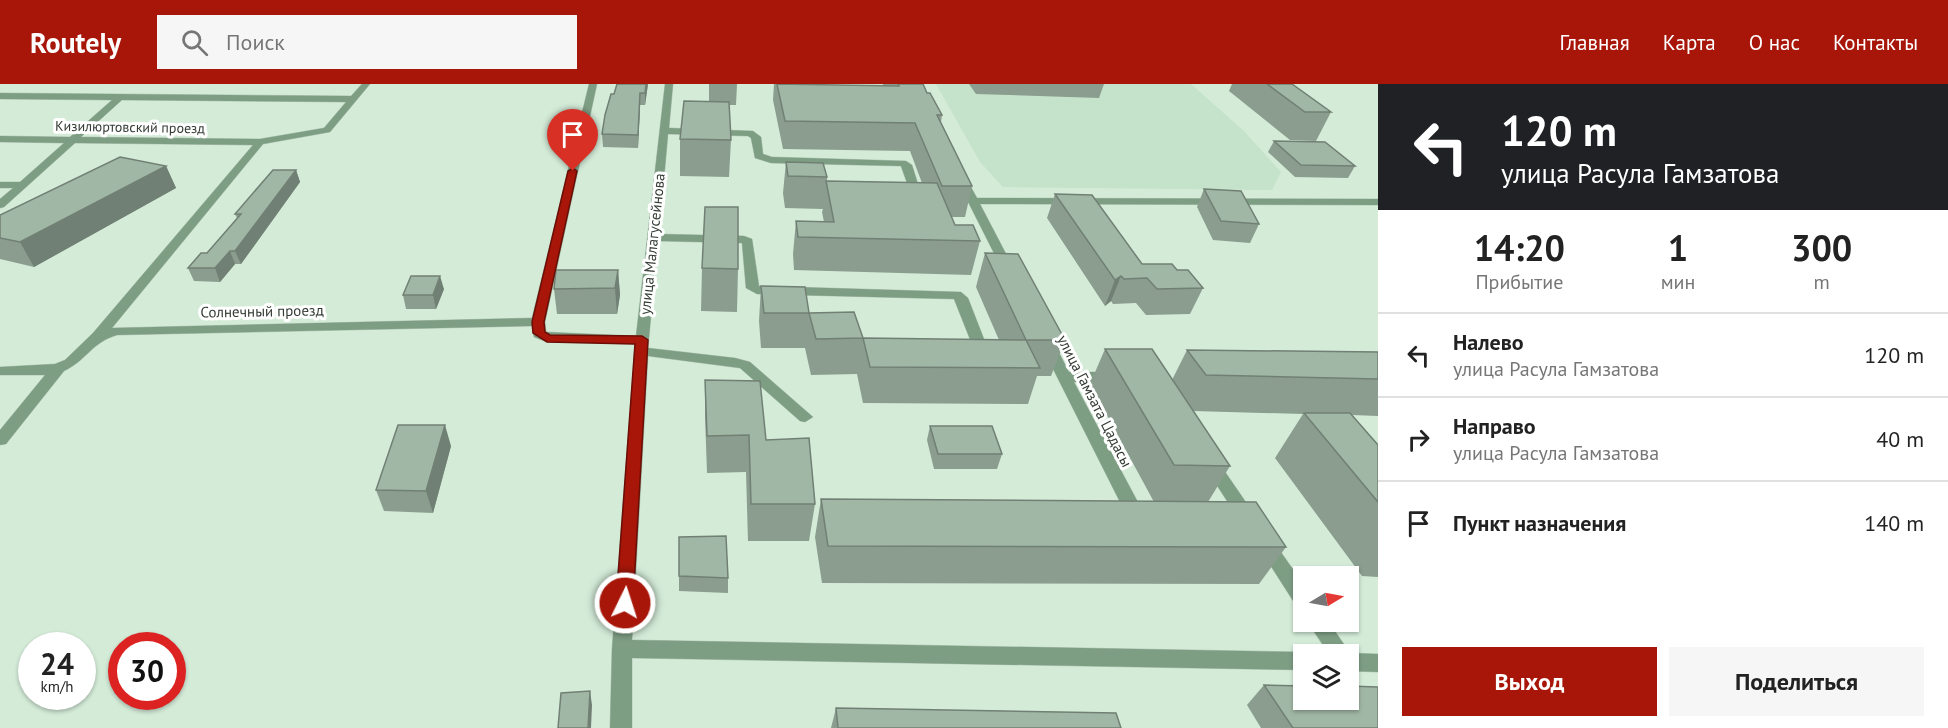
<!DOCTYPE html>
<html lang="ru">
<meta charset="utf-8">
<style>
:root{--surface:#fff;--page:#f6f6f6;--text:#222;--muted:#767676;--line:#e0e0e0;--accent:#a81609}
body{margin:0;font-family:"PT Sans",sans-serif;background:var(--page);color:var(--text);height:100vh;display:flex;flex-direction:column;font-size:22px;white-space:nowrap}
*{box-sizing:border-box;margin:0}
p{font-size:20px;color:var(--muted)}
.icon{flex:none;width:33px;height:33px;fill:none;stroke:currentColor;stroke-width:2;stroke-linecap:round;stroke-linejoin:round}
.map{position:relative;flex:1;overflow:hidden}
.panel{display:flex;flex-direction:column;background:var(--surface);width:570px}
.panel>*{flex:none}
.banner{background:#202124;color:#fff;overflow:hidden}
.needle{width:39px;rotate:80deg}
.fabs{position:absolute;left:1293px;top:482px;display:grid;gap:12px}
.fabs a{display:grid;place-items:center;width:66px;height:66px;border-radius:0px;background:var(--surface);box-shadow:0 2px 4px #0004;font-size:30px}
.speed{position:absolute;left:18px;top:548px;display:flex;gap:12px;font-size:30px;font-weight:700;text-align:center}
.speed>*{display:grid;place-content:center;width:78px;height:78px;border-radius:50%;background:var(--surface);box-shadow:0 2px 4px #0004;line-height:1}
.speed small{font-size:15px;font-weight:400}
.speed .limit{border:9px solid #d22;background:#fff;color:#111}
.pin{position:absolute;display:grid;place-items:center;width:51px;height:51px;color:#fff;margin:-62px -26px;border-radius:50% 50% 50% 0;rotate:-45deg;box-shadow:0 0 6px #0007}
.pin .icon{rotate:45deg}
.me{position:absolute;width:66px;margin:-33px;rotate:4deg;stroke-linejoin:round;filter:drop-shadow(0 0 4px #0008)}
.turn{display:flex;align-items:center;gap:21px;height:126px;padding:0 24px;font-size:27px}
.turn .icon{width:78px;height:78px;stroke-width:2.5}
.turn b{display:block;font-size:42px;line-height:51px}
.eta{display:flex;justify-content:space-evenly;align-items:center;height:102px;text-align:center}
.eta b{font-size:36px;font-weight:600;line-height:42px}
.button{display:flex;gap:12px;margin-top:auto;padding:12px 24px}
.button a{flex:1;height:69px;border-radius:0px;background:var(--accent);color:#fff;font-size:24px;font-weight:600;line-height:69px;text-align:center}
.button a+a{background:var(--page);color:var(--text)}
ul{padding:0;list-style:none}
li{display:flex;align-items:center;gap:18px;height:84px;padding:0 24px;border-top:2px solid var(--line)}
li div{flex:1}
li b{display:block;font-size:22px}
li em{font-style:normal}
header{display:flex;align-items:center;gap:36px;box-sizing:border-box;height:84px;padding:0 30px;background:var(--accent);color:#fff}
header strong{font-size:28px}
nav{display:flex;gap:33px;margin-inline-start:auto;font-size:21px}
.search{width:420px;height:54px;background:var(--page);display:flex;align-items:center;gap:15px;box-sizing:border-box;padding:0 21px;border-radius:0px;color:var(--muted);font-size:22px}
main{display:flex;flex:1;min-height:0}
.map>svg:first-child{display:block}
.built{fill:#c5e2ca}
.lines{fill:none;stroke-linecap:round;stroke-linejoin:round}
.minor-casing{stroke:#b4c8b7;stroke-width:1}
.minor{fill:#7e9e84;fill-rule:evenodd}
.wall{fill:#8a9d8e}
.shaded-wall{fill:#718074}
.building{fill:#a1b7a5;stroke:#718074;stroke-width:1.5}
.route{fill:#a81609;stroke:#6d0e06;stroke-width:1.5}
.labels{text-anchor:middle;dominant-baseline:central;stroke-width:6;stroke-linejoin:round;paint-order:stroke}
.far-street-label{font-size:14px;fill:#333b34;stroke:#fff}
.street-label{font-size:15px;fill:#333b34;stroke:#fff}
</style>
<header>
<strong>Routely</strong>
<div class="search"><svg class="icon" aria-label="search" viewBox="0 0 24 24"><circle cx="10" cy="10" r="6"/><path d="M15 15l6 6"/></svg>Поиск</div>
<nav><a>Главная</a><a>Карта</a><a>О нас</a><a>Контакты</a></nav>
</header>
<main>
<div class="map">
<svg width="1378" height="644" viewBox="0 0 1378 644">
<rect width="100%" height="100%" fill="#d4ebd8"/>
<!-- built -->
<path class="built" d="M936 0H1191L1244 47 1281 88 1272 106 1003 103 980 78Z"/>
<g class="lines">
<defs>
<g id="minor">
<path d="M362 0H370L330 48 263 60 112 244 532 234 589 0H597L545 238 546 248 636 252 665 0H673L669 44 753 47 761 53 763 70 772 73 906 77 912 81 923 116 918 119 913 116 901 82 771 79 755 74 751 54 748 52 668 50 659 150 744 152 752 155 759 202 961 208 968 214 991 273 984 277 977 273 954 215 757 210 746 204 742 159 658 157 648 264 735 274 750 278 813 333 805 338 800 337 740 284 648 272 632 556 1304 568 1309 570H1304V586L632 574V644H610L612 565 635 260 547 258 534 253 532 242 117 251C92 258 86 277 64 287L6 360 0 361V346L45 291H0V283L55 280 65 276 93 249 253 61 75 59 4 123 0 124V115L13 104H0V98H20L64 59 0 58V52L70 53 112 16 0 15V9L351 12ZM122 16 346 18 324 44 260 55 81 53Z"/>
<path d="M961 91 966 94 977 114 1378 115V121L980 120 1015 187 1009 191 1003 187 956 94Z"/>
<path d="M1047 255 1054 259 1069 288H1113L1120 293 1113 298H1074L1141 424 1138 429 1132 430 1126 429 1123 424 1040 259Z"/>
<path d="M1211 374 1217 376 1254 430 1257 435 1254 440 1248 442 1242 440 1203 380 1205 376Z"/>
<path d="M1265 452 1271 454 1304 501V525L1297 523 1256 459 1259 454Z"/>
<path d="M1307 537H1328L1350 569 1378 570V588L1348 587V570H1329Z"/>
</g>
</defs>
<!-- minor casing -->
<use href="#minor" class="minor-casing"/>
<!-- minor -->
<use href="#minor" class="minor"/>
</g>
<!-- wall -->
<g class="wall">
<path d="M617 0H648L645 21H640L638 64 603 63 602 50Z"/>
<path d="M709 0H737L736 21H729L731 56 729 93 680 92V55L709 18Z"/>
<path d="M774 0 883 2V0H923L927 9 942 31 941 38 972 102 965 133H952L955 141 980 157 971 191 794 186 793 170 796 137 824 138 822 128 823 125 785 124 783 109 786 78 827 93V97L922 99 910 67 783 65 773 16Z"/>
<path d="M969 0H1104L1099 14 976 10Z"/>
<path d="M1232 0H1292L1331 28 1316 57 1290 56 1229 7Z"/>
<path d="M1274 57 1355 82 1348 94 1295 93 1268 68Z"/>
<path d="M166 82 176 104 34 183 0 175V131Z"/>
<path d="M296 86 300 98 241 180H235L220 198 194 197 188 184 207 169 237 134 235 130Z"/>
<path d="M1204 105 1259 140 1250 159 1213 156 1197 123Z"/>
<path d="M1055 110 1142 180 1177 186 1203 204 1190 230 1146 231 1136 219 1113 220 1111 217 1105 222 1047 134Z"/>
<path d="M985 169 1065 256 1051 292H1037L1028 320 863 319 857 290 811 291 805 264H761L759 237 761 202 809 229 863 254 999 256 976 203Z"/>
<path d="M702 184 738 185 737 228 701 227Z"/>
<path d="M618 186 620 211 617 230H557L554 205Z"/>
<path d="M444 205 436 225H406L403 211Z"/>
<path d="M1105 265 1172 296 1187 266 1378 268V332L1352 331 1378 361V493L1362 492 1275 374 1303 330 1193 327 1230 382 1208 418 1286 463 1259 500 822 499 815 453 821 415 1154 418 1090 300Z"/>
<path d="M705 296 766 356 815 420 809 457H748L746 388 707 389 705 332Z"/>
<path d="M930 342 1002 370 997 385H934L927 356Z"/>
<path d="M451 362 433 429 384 427 376 406Z"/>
<path d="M679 453 728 494V509L679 507Z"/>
<path d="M1264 601 1378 644H1261L1247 621Z"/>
<path d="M836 624 1121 644H831Z"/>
</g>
<!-- shaded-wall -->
<g class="shaded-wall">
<path d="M646 0H648L645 21V9Z"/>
<path d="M640 9V21L638 64V51Z"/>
<path d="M166 82 176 104 34 183 20 158Z"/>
<path d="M296 86 300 98 241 180 235 167Z"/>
<path d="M230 167 235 180 220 198 215 184Z"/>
<path d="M618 186 620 211 617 230 615 204Z"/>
<path d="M440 192 444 205 436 225 433 211Z"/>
<path d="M1121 192 1111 217 1105 222 1115 196Z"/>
<path d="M445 341 451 362 433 429 426 407Z"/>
<path d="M590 607 592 621 591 644H588Z"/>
</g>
<!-- building -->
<g class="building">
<path d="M617 0H646L645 9H640L638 51 602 50 605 31 611 10H614Z"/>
<path d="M777 0 899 2 898 0H923L927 9H930L942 31H937L972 102H942L915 39 785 37Z"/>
<path d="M1267 0H1292L1331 28H1305Z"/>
<path d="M684 17 729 18 731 56 680 55Z"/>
<path d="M1274 57 1325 58 1355 82 1301 81Z"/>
<path d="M120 73 166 82 20 158 0 154V131Z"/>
<path d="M786 78 823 79 827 93 788 92Z"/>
<path d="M273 86H296L235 167H230L215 184H188L201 169H207L241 130H235Z"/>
<path d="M826 97 937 99 955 141H973L980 157 798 153 796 137 834 138Z"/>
<path d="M1204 105 1241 107 1259 140 1221 137Z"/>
<path d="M1055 110 1092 111 1142 180H1172L1177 186H1188L1203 204 1157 205 1147 194 1124 195 1121 192 1115 196Z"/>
<path d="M705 123H738V185L702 184Z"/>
<path d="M985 169 1018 170 1065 256H1026Z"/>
<path d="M556 186H618L615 204 554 205Z"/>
<path d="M411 192H440L433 211H403Z"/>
<path d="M761 202 805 203 809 229H764Z"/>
<path d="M854 228 863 254 816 255 809 229Z"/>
<path d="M863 254 1026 256 1040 284 870 283Z"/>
<path d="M1105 265H1152L1230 382 1174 381Z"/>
<path d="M1187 266 1378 268V295L1206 291Z"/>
<path d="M705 296 760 297 766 356 809 354 815 420H751L749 351 707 352Z"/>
<path d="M1304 329H1350L1378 361V418Z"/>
<path d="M398 341H445L426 407 376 406Z"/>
<path d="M930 342H992L1002 370H938Z"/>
<path d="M821 415 1256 418 1286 463 828 462Z"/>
<path d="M726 452 728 494 679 492V453Z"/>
<path d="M1264 601 1304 602V615H1348V602L1378 603V644H1293Z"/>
<path d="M590 607 588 644H558L561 609Z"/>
<path d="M836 624 1116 629 1121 644H838Z"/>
</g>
<!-- route -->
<path class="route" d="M573 84 577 87 544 238 545 248 550 251 642 252 648 256 633 519 631 524 625 526 619 524 616 519 635 260 547 258 533 249 532 238 568 87Z"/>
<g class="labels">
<!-- far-street labels -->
<g class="far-street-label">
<text transform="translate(130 43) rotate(1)">Кизилюртовский проезд</text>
</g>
<!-- street labels -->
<g class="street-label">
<text transform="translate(652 160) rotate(-84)">улица Малагусейнова</text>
<text transform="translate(262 227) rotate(-1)">Солнечный проезд</text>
<text transform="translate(1095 317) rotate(63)">улица Гамзата Цадасы</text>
</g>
</g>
</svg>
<div class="fabs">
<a><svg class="needle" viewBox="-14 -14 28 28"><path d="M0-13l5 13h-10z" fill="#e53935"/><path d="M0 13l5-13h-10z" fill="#767676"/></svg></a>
<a><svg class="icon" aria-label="layers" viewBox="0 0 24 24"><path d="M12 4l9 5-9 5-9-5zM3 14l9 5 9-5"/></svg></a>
</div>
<div class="speed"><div>24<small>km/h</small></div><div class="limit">30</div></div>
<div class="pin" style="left:573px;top:87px;background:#d93025"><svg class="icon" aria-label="arrive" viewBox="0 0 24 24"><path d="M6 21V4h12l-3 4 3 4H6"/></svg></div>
<svg class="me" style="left:625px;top:519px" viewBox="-20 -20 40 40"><circle r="17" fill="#a81609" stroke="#fff" stroke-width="3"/><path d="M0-11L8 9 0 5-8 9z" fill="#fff"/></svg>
</div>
<section class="panel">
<div class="banner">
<div class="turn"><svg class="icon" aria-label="left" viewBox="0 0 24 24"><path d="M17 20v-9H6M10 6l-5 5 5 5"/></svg><div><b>120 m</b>улица Расула Гамзатова</div></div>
</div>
<div class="eta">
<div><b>14:20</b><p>Прибытие</p></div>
<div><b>1</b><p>мин</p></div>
<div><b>300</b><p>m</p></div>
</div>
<ul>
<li><svg class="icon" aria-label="left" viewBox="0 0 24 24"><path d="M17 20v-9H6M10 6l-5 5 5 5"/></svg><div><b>Налево</b><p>улица Расула Гамзатова</p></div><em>120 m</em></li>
<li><svg class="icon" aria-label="right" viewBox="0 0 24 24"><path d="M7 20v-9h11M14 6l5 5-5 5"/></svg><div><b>Направо</b><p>улица Расула Гамзатова</p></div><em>40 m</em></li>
<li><svg class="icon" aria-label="arrive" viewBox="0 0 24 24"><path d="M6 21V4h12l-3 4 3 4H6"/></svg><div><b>Пункт назначения</b></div><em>140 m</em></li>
</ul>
<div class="button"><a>Выход</a><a>Поделиться</a></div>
</section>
</main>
